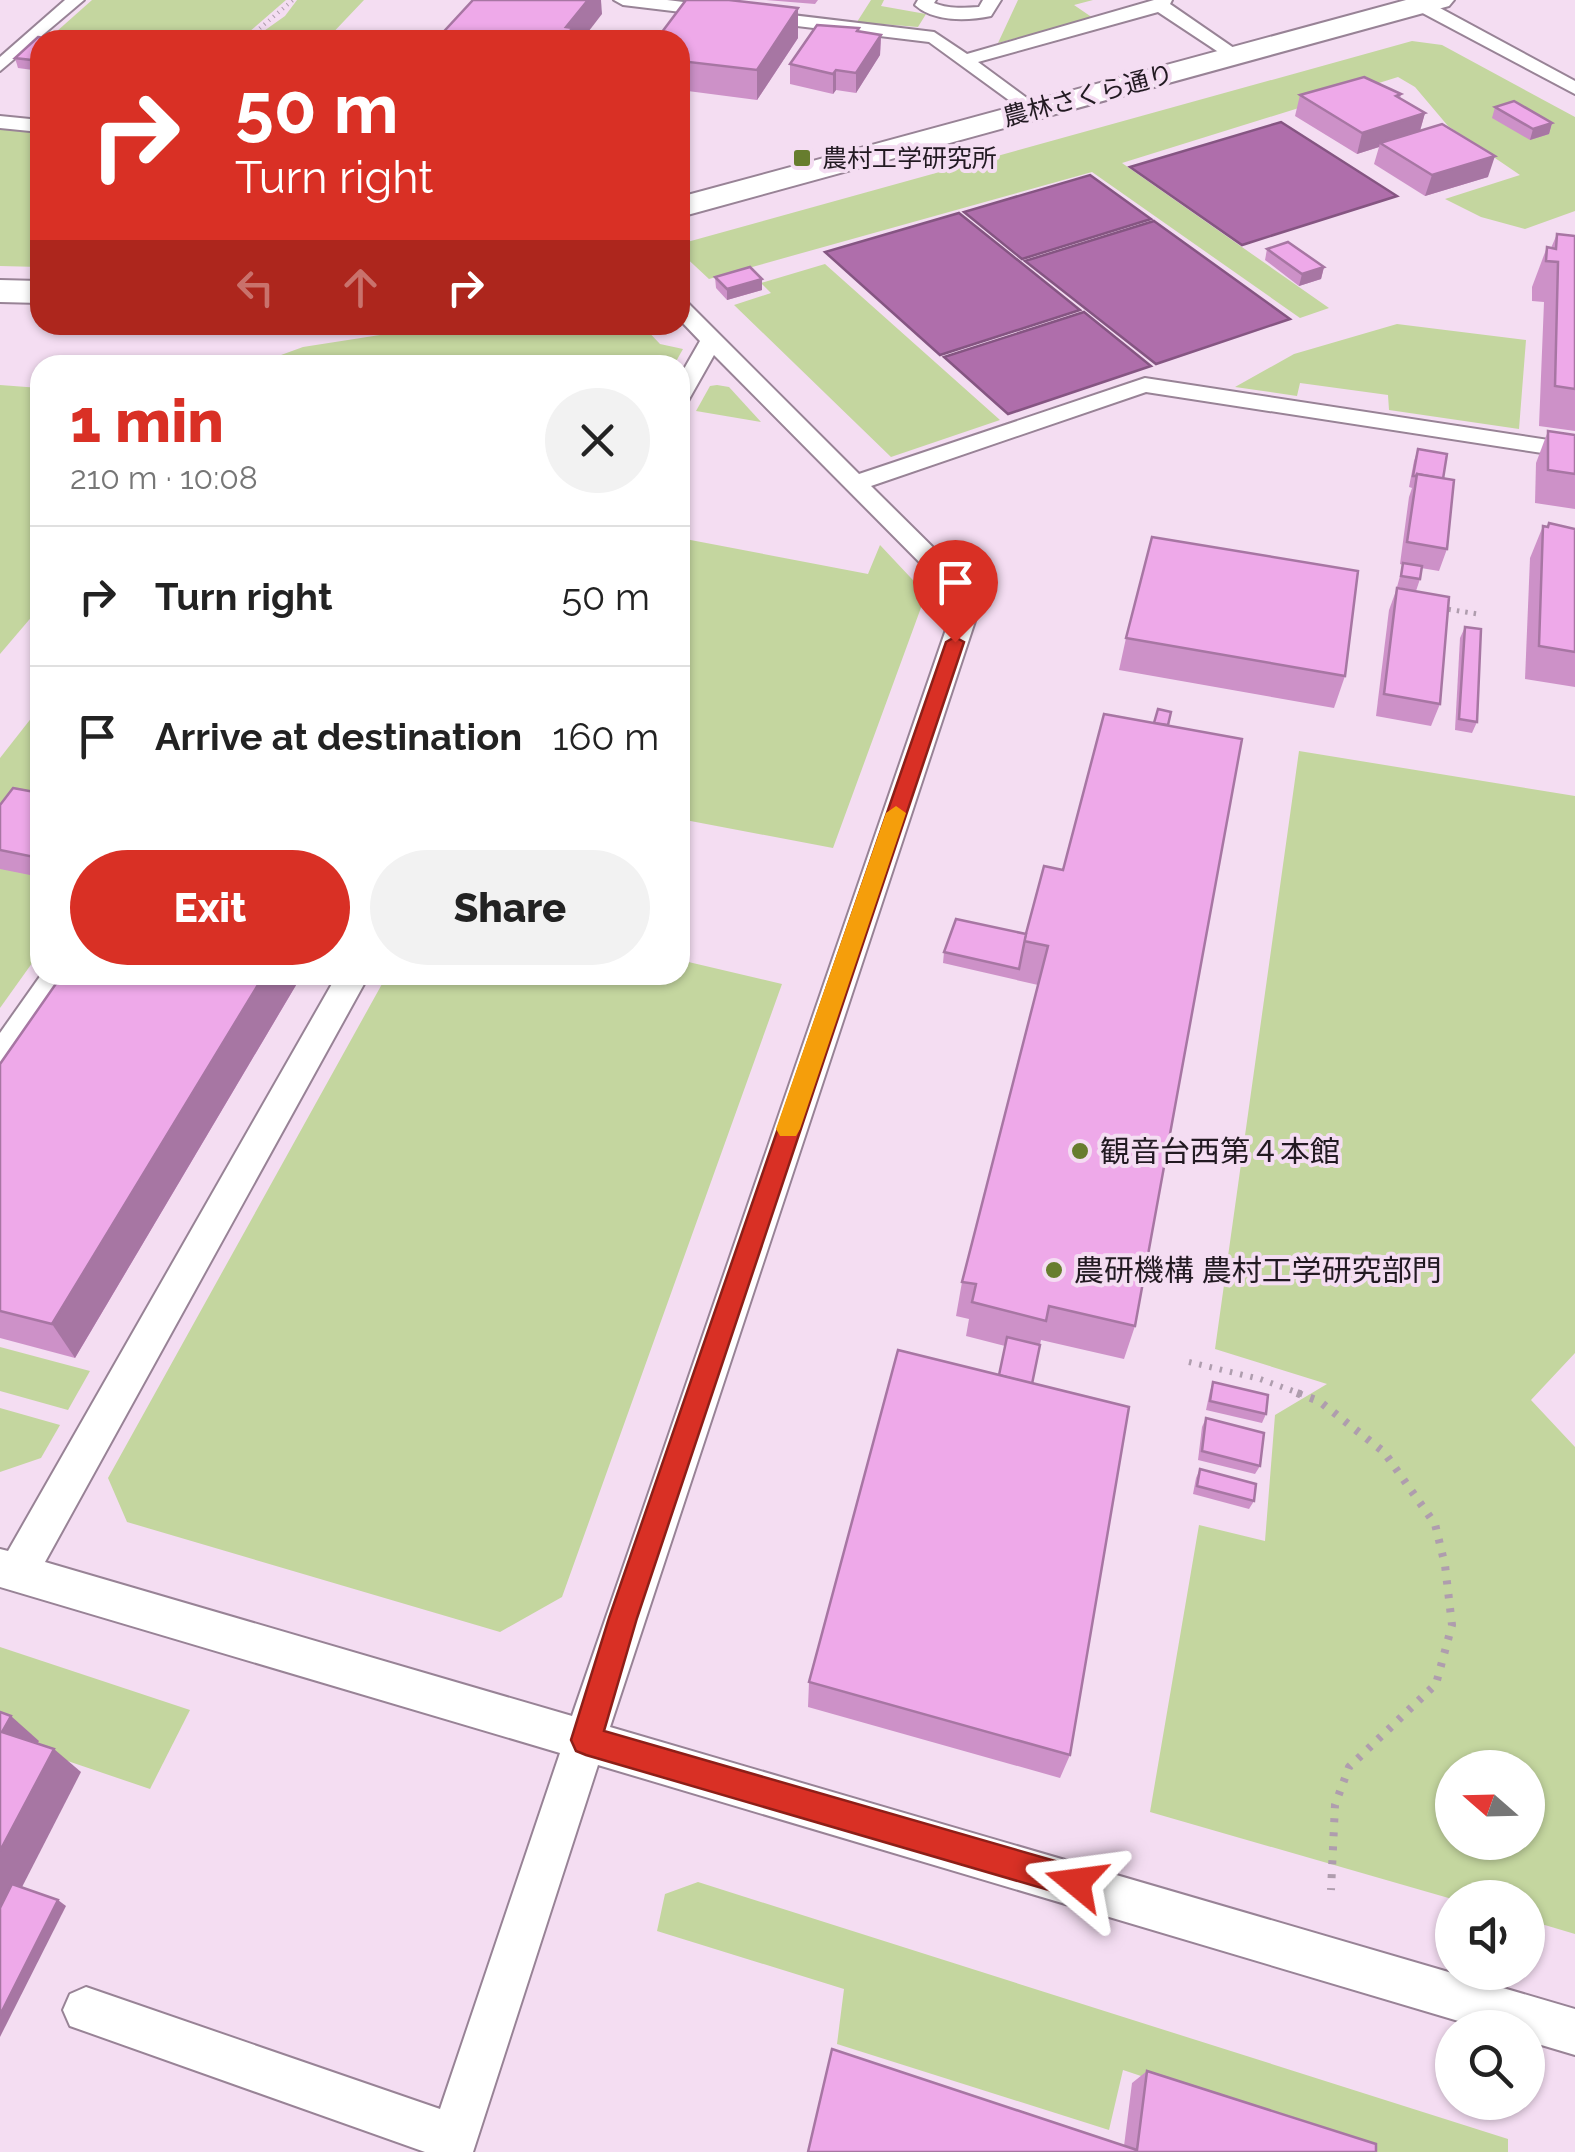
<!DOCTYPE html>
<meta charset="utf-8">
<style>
:root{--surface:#fff;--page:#f2f2f2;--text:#222;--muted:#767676;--line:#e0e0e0;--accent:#d93025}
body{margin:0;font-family:Raleway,"Noto Sans JP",sans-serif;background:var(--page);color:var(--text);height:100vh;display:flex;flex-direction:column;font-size:38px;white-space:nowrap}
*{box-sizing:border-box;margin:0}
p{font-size:32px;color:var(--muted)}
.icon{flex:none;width:55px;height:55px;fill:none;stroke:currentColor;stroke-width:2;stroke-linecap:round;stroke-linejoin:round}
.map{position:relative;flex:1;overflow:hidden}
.side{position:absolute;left:30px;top:355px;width:660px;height:630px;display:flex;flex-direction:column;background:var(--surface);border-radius:30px;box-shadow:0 2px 8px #0004}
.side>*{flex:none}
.guide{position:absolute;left:30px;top:30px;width:660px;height:305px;border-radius:30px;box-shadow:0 2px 8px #0004;background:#d93025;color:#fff;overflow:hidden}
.needle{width:65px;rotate:290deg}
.controls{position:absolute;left:1435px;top:1750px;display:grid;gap:20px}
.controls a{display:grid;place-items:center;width:110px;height:110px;border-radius:50%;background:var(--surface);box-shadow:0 2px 8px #0004;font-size:50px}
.pin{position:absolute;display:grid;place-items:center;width:85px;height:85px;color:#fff;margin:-102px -42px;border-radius:50% 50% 50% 0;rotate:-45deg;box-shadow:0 0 10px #0007}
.pin .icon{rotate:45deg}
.me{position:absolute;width:110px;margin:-55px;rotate:286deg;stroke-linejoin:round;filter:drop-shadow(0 0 8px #0008)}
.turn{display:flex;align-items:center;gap:35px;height:210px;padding:0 40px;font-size:45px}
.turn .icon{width:130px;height:130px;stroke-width:2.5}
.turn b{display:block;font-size:70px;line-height:85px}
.lanes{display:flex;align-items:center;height:95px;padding:0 40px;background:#0003;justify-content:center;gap:50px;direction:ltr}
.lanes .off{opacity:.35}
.round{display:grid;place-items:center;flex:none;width:105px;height:105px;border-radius:52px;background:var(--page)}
.overview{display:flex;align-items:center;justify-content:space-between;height:170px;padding:0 40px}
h1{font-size:60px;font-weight:800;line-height:75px;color:var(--accent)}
.cta{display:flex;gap:20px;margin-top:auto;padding:20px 40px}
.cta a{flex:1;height:115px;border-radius:60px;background:var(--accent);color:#fff;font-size:40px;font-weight:800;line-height:115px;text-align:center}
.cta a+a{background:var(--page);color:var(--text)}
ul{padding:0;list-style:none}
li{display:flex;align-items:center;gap:30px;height:140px;padding:0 40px;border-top:2px solid var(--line)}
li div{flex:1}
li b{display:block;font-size:38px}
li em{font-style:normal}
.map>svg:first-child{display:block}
.green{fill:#c4d69f;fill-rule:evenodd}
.water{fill:#af6eab;stroke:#855582;stroke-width:2.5}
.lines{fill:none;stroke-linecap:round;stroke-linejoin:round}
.service-casing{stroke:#988396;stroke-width:4}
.tertiary-casing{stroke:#988396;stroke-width:4}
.path-far3{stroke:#af9dae;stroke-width:4;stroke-dasharray:1 5;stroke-linecap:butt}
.path-far2{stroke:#af9dae;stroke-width:5;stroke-dasharray:2.5 6;stroke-linecap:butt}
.path-far1{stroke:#af9dae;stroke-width:6;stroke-dasharray:2.5 8;stroke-linecap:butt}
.path{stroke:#af9dae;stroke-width:8;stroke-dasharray:4 10;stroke-linecap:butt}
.service{fill:#fff;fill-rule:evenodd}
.tertiary{fill:#fff;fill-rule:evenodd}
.wall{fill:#cd91c8}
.shaded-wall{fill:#a776a3}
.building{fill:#eea9e9;stroke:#a776a3;stroke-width:2.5}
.route{fill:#d93025;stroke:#8d1f18;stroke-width:2.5}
.slow{fill:#f59e0b}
.poi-dot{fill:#677d2e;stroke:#f4ddf2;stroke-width:4}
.labels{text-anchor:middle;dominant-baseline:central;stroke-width:8;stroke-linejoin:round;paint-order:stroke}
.far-street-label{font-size:25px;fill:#221a22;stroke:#f4ddf2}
.far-poi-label{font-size:25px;fill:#221a22;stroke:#f4ddf2;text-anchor:start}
.poi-label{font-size:30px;fill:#221a22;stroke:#f4ddf2;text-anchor:start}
</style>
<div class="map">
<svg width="1575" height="2152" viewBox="0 0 1575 2152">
<rect width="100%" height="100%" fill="#f4ddf2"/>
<!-- green -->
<g class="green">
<path d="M92 0H286L240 40H47Z"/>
<path d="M297 0H364L326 40H251L285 16Z"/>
<path d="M871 0H884L881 6 926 14 918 27 857 22Z"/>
<path d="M1018 0H1093L1074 5 1093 18 998 43Z"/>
<path d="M1412 41 1442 45 1575 117V211L1525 229 1481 217 1445 199 1520 175 1448 126 1415 87 1398 77 1122 163 1329 308 1300 318 1092 172 709 279 680 252V244Z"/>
<path d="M0 128 40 133V267L0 266Z"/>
<path d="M825 264 1000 420 891 457 734 305 771 293 761 283Z"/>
<path d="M1397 324 1526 340 1519 429 1389 410 1388 395 1300 383 1297 396 1235 387 1294 354Z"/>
<path d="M444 325H642L660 344 683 349 674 365H267L270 359 303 347Z"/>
<path d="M0 385 40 388V607L0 654Z"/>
<path d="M717 385 729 387 761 422 696 411 710 386Z"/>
<path d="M680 538 868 574 880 545 926 594 833 848 680 819Z"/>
<path d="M40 707V952L0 1008V758Z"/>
<path d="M1299 751 1575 796V1353L1531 1400 1575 1447V1934L1528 1920V1898L1452 1899 1150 1812 1199 1525 1265 1541 1275 1415 1327 1384 1215 1349ZM1452 1768H1528V1842H1452Z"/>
<path d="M680 960 782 984 562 1597 500 1632 127 1522 108 1478 387 975H680Z"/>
<path d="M0 1347 90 1371 68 1410 0 1391Z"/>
<path d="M0 1408 60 1425 41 1458 0 1472Z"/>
<path d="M0 1647 190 1710 150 1789 0 1738Z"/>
<path d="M698 1882 1508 2139V2152H1370L1123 2070 1109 2130 837 2044 844 1989 657 1931 665 1894Z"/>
</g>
<!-- water -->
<g class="water">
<path d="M1281 122 1397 196 1242 245 1130 167Z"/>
<path d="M1090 175 1151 219 1022 259 964 212Z"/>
<path d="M959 213 1080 310 940 355 825 252Z"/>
<path d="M1154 221 1290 319 1156 364 1025 261Z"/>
<path d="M1084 312 1151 366 1008 414 944 357Z"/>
</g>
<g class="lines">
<defs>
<g id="service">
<path d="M65 0H84L0 71V57Z"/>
<path d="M614 0H667L934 32 967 54 1154 0H1172L1170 4 1244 55 1235 60 1229 59 1158 12 978 62 1039 107 1041 111 1032 117 929 42 623 5Z"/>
<path d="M918 0H936L934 3C948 9 964 8 979 7L983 0H1001L991 16C967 21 934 22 915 5Z"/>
<path d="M1415 1H1427L1575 81V94L1415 9Z"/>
<path d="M0 116 40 120V132L0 128Z"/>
<path d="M680 302 688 303 859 474 1145 378 1575 444V458L1146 392 871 486 969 583 977 615 610 1727 1575 2009V2055L1528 2041V2028H1482L598 1765 473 2152H425L70 2026 63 2010 70 1994 86 1987 440 2109 560 1753 0 1587V1549L8 1551 337 975H369L45 1562 572 1716 951 615 948 591 714 355 688 401 680 403V376L700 341 680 320Z"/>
<path d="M41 975H74L11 1067 0 1071V1033Z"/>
</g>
<g id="tertiary">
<path d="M1406 0H1454L1449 6 680 217V197Z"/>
<path d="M0 280 40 281V303L0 302Z"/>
</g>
</defs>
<!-- service casing -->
<use href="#service" class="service-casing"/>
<!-- tertiary casing -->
<use href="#tertiary" class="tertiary-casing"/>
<!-- path-far3 -->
<path class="path-far3" d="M246 40 293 0"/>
<!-- path-far2 -->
<path class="path-far2" d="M1440 608 1478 614"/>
<!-- path-far1 -->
<path class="path-far1" d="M1189 1362 1260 1379 1304 1395"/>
<!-- path -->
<path class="path" d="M1297 1393 1319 1401 1384 1452 1435 1524 1445 1565 1452 1625 1436 1684 1349 1767 1335 1805 1331 1890"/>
<!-- service -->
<use href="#service" class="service"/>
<!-- tertiary -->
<use href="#tertiary" class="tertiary"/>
</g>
<!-- wall -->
<g class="wall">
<path d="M766 0H818L815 4Z"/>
<path d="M798 8V38L757 100 680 90V40Z"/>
<path d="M859 28V32L881 35 880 55 856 93 836 90 833 94 790 84V64Z"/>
<path d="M40 40V71L18 68 15 58Z"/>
<path d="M1401 94 1400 99 1425 113 1420 131 1488 177 1425 196 1374 164 1379 147 1357 154 1295 116 1300 95Z"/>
<path d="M1495 107 1552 123 1549 134 1530 140 1492 118Z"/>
<path d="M1557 234 1575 236V431L1539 426 1544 302 1532 301V287L1547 247 1551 248Z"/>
<path d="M1267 249 1324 267 1321 279 1299 286 1265 260Z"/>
<path d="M715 277 762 290 727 300 716 288Z"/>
<path d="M1548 431 1575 435V509L1535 503 1536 463Z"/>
<path d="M1418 449 1443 479 1447 549 1439 571 1421 568 1420 579 1416 591 1397 587 1403 565 1400 564 1409 497 1412 488 1409 487 1414 461Z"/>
<path d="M1543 526 1575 529V687L1525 679 1530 558Z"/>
<path d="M1397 588 1440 704 1431 726 1376 716 1389 610Z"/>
<path d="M1465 627 1477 722 1472 733 1455 730 1460 638Z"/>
<path d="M1126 638 1345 676 1334 708 1119 670Z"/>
<path d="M1168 725 1135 1326 1124 1359 1041 1340 1032 1384 1070 1755 1060 1778 808 1707 809 1682 999 1375 1005 1346 966 1336 969 1319 956 1316 962 1282 1038 985 943 963 944 952 1026 934 1063 870Z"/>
<path d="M40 793V877L0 869V805Z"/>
<path d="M62 975H302L75 1358 0 1338V1064Z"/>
<path d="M1213 1382 1266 1414 1262 1423 1206 1410 1210 1391Z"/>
<path d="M1206 1418 1260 1466 1255 1474 1198 1460 1202 1427Z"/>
<path d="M1200 1469 1254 1501 1249 1509 1193 1494 1196 1478Z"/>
<path d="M1147 2071 1376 2152H808L1124 2146 1132 2083Z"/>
</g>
<!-- shaded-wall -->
<g class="shaded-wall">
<path d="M588 0H601L602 14 582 40H565L566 27Z"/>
<path d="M798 8V38L757 100V70Z"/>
<path d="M881 35 880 55 856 93V73Z"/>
<path d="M836 70V90L833 94V74Z"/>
<path d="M1425 113 1419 134 1380 143 1379 147 1357 154 1362 133Z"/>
<path d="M1552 123 1549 134 1530 140 1533 129Z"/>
<path d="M1495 156 1488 177 1425 196 1432 175Z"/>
<path d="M1324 267 1321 279 1299 286 1302 274Z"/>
<path d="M762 279V290L727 300V289Z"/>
<path d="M264 975H302L75 1358 52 1324Z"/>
<path d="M11 1716 39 1741 31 1755 2 1732Z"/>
<path d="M54 1749 81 1772 0 1930V1851Z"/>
<path d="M58 1900 66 1906 0 2037V2015Z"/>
</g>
<!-- building -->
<g class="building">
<path d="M473 0H588L566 27 573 28 564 37 558 36 555 40H436Z"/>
<path d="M686 0H729L798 8 757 70 680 61V40H656Z"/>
<path d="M817 25 859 28 857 31 881 35 856 73 836 70 833 74 790 64Z"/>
<path d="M38 37 62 40H40V61L15 58Z"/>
<path d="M1364 77 1401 94 1396 96 1425 113 1362 133 1300 95Z"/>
<path d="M1514 101 1552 123 1533 129 1495 107Z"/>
<path d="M1442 124 1495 156 1432 175 1380 143Z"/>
<path d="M1557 234 1575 236V389L1555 386 1558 262 1546 261 1547 247 1556 249Z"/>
<path d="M1288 242 1324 267 1302 274 1267 249Z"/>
<path d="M750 267 762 279 727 289 715 277Z"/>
<path d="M1548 431 1575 435V474L1548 470Z"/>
<path d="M1418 449 1447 454 1443 479 1417 474 1416 476H1413Z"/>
<path d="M1417 474 1454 480 1447 549 1407 542Z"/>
<path d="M1549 523 1575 529V652L1539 646 1543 526 1548 527Z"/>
<path d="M1152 537 1358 571 1345 676 1126 638Z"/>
<path d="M1403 563 1422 566 1420 579 1401 576Z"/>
<path d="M1397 588 1449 597 1440 704 1384 694Z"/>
<path d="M1465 627 1481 629 1477 722 1459 719Z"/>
<path d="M1158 709 1171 712 1168 725 1154 723Z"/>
<path d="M1104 714 1242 739 1135 1326 1049 1306 1046 1321 972 1302 976 1284 962 1282 1048 946 1024 941 1044 866 1063 870Z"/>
<path d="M13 788 40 793 39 858 0 850V805Z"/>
<path d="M956 919 1026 934 1019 969 944 952Z"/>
<path d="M62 975H264L52 1324 0 1311V1064Z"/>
<path d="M1007 1337 1040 1345 1032 1384 999 1375Z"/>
<path d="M898 1350 1129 1407 1070 1755 809 1682Z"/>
<path d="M1213 1382 1268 1395 1266 1414 1210 1401Z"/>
<path d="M1206 1418 1264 1433 1260 1466 1202 1451Z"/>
<path d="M1200 1469 1256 1484 1254 1501 1197 1486Z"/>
<path d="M0 1712 11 1716 2 1732 54 1749 0 1851Z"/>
<path d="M12 1884 58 1900 0 2015V1908Z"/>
<path d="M832 2049 1137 2150 1147 2071 1376 2144V2152H808Z"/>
</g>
<!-- route -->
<path class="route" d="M955 637 964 642 637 1618 604 1731 1076 1867 1087 1871 1092 1882 1087 1893 1076 1898 586 1755 576 1751 571 1740 609 1618 946 642Z"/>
<!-- slow -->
<path class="slow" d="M896 806 906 813 800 1129 796 1136H780L776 1129 886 813Z"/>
<!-- markers -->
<g class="poi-dot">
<rect x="792" y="148" width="20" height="20" rx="5"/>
<circle cx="1080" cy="1151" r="10"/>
<circle cx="1054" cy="1270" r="10"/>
</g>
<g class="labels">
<!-- far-street labels -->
<g class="far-street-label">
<text transform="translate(1088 95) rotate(-15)">農林さくら通り</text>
</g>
<!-- far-poi labels -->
<g class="far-poi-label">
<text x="822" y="158">農村工学研究所</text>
</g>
<!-- poi labels -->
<g class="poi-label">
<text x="1100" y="1151">観音台西第４本館</text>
<text x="1074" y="1270">農研機構 農村工学研究部門</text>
</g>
</g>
</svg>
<div class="controls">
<a><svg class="needle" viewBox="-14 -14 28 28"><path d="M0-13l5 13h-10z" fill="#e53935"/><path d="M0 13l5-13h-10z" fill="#767676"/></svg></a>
<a><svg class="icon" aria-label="sound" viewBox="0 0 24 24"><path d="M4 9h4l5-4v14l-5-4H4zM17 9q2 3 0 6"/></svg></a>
<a><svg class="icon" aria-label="search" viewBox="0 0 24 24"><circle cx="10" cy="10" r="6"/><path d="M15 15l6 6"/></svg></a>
</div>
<div class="pin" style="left:955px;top:642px;background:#d93025"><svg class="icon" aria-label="arrive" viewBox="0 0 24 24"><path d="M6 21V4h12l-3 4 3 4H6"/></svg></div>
<svg class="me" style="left:1076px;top:1882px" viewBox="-20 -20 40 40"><path d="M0-17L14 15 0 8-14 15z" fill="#d93025" stroke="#fff" stroke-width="4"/></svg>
<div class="guide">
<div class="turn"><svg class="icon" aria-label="right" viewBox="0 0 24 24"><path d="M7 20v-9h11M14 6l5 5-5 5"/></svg><div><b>50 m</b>Turn right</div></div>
<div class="lanes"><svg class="icon off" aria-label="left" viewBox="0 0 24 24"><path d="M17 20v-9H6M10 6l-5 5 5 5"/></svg><svg class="icon off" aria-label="ahead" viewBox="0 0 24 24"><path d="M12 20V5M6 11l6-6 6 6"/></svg><svg class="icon" aria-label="right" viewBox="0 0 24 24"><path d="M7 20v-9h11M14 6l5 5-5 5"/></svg></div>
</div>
<section class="side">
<div class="overview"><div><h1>1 min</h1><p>210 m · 10:08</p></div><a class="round"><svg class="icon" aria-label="close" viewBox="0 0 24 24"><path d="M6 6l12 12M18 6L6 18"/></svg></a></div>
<ul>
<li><svg class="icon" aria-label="right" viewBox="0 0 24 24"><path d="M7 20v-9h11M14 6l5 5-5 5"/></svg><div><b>Turn right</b></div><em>50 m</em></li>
<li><svg class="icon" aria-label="arrive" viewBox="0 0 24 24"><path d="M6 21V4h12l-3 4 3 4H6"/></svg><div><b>Arrive at destination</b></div><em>160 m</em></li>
</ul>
<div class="cta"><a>Exit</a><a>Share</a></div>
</section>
</div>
